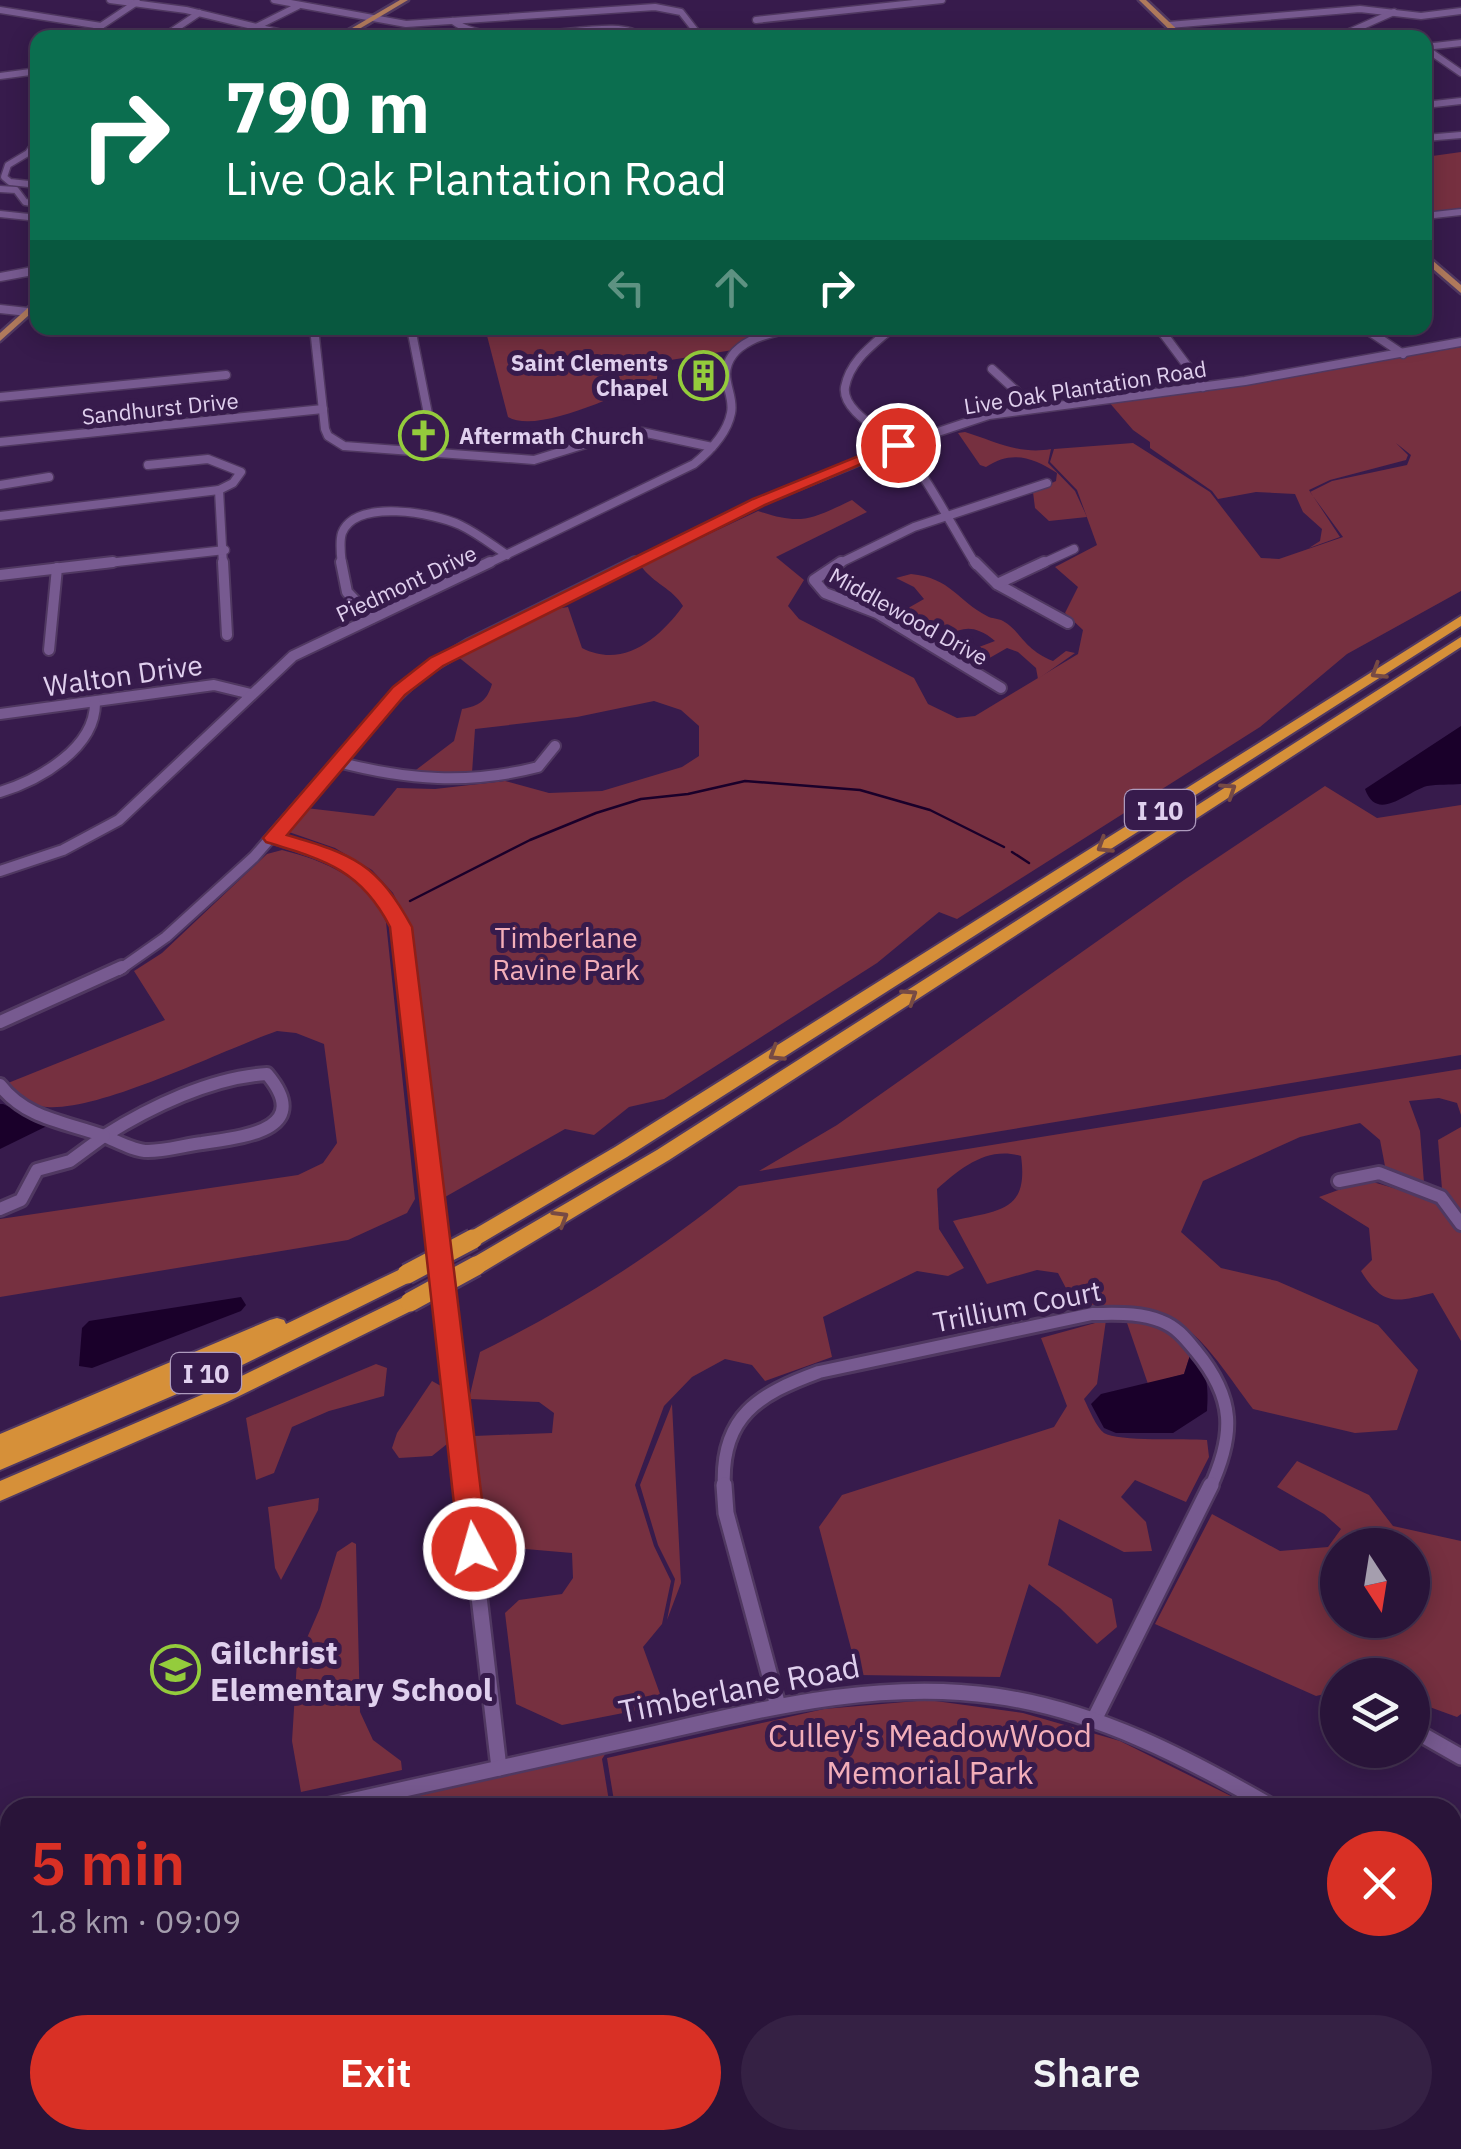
<!DOCTYPE html>
<meta charset="utf-8">
<style>
:root{--surface:#291439;--page:#352144;--text:#f1f3f6;--muted:#a59eae;--line:#453353;--accent:#d93025}
body{margin:0;font-family:"IBM Plex Sans",sans-serif;background:var(--page);color:var(--text);height:100vh;display:flex;flex-direction:column;font-size:38px;white-space:nowrap}
*{box-sizing:border-box;margin:0}
p{font-size:32px;color:var(--muted)}
.icon{flex:none;width:55px;height:55px;fill:none;stroke:currentColor;stroke-width:2;stroke-linecap:round;stroke-linejoin:round}
.map{position:relative;flex:1;overflow:hidden}
.sheet{position:absolute;left:0px;top:1798px;width:1462px;height:352px;display:flex;flex-direction:column;background:var(--surface);border-radius:30px 30px 0 0;box-shadow:0 5px 25px #0003,0 0 0 2px var(--line)}
.sheet>*{flex:none}
.top-card{position:absolute;left:30px;top:30px;width:1402px;height:305px;border-radius:20px;box-shadow:0 5px 25px #0003,0 0 0 2px var(--line);background:#0b6e4f;color:#fff;overflow:hidden}
.needle{width:65px;rotate:168deg}
.tools{position:absolute;left:1320px;top:1528px;display:grid;gap:20px}
.tools a{display:grid;place-items:center;width:110px;height:110px;border-radius:50%;background:var(--surface);box-shadow:0 5px 25px #0003,0 0 0 2px var(--line);font-size:50px}
.pin{position:absolute;display:grid;place-items:center;width:85px;height:85px;color:#fff;margin:-42px;border:5px solid #fff;border-radius:50%;box-shadow:0 2px 10px #0007}
.me{position:absolute;width:110px;margin:-55px;rotate:354deg;stroke-linejoin:round;filter:drop-shadow(0 0 8px #0008)}
.turn{display:flex;align-items:center;gap:35px;height:210px;padding:0 30px;font-size:45px}
.turn .icon{width:130px;height:130px;stroke-width:2.5}
.turn b{display:block;font-size:70px;line-height:85px}
.lanes{display:flex;align-items:center;height:95px;padding:0 30px;background:#0003;justify-content:center;gap:50px;direction:ltr}
.lanes .off{opacity:.35}
.round{display:grid;place-items:center;flex:none;width:105px;height:105px;border-radius:52px;background:var(--page)}
.overview{display:flex;align-items:center;justify-content:space-between;height:170px;padding:0 30px}
h1{font-size:60px;font-weight:600;line-height:75px;color:var(--accent)}
.primary-button{display:flex;gap:20px;margin-top:auto;padding:20px 30px}
.primary-button a{flex:1;height:115px;border-radius:60px;background:var(--accent);color:#fff;font-size:40px;font-weight:600;line-height:115px;text-align:center}
.primary-button a+a{background:var(--page);color:var(--text)}
.map>svg:first-child{display:block}
.green{fill:#763040;fill-rule:evenodd}
.water{fill:#1a002a}
.lines{fill:none;stroke-linecap:round;stroke-linejoin:round}
.stream{stroke:#1a002a;stroke-width:2.5}
.minor-far4-casing{stroke:#503861;stroke-width:9}
.minor-far3-casing{stroke:#503861;stroke-width:11}
.minor-far2-casing{stroke:#503861;stroke-width:14}
.minor-far1-casing{stroke:#503861;stroke-width:18}
.minor-casing{stroke:#503861;stroke-width:20}
.major-casing{stroke:#503861;stroke-width:5}
.highway-casing{stroke:#503861;stroke-width:4}
.minor-far4{stroke:#775a90;stroke-width:6}
.minor-far3{stroke:#775a90;stroke-width:8}
.minor-far2{stroke:#775a90;stroke-width:10}
.minor-far1{stroke:#775a90;stroke-width:12}
.minor{stroke:#775a90;stroke-width:15}
.major{fill:#b07a5c;fill-rule:evenodd}
.highway{fill:#d69039;fill-rule:evenodd}
.highway-bridge-casing{stroke:#503861;stroke-width:24;stroke-linecap:butt}
.highway-bridge{stroke:#d69039;stroke-width:19}
.oneway{stroke:#774a44}
.route{fill:#d93025;stroke:#8d1f18;stroke-width:2.5}
.labels{text-anchor:middle;dominant-baseline:central;stroke-width:10;stroke-linejoin:round;paint-order:stroke}
.far-poi-label{font-size:22px;font-weight:bold;fill:#e0d0ee;stroke:#371b4c;text-anchor:end}
.far-street-label{font-size:22px;fill:#e0d0ee;stroke:#371b4c}
.shield{fill:#371b4c;stroke:#ad9abd;stroke-width:2.5}
.shield-label{font-size:25px;font-weight:bold;fill:#e0d0ee}
.street-label{font-size:28px;fill:#e0d0ee;stroke:#371b4c}
.park-label{font-size:28px;fill:#f3aeb9;stroke:#371b4c}
.near-poi-label{font-size:32px;font-weight:bold;fill:#e0d0ee;stroke:#371b4c;text-anchor:start}
.near-street-label{font-size:32px;fill:#e0d0ee;stroke:#371b4c}
.near-park-label{font-size:32px;fill:#f3aeb9;stroke:#371b4c}
</style>
<div class="map">
<svg width="1461" height="2149" viewBox="0 0 1461 2149">
<rect width="100%" height="100%" fill="#371b4c"/>
<!-- green -->
<g class="green">
<path d="M1461 152V209L1425 212V157Z"/>
<path d="M485 328H781L733 350 658 362 657 379C624 391 539 435 508 417Z"/>
<path d="M1461 347V591L1347 654 1260 727 957 919 939 912 877 963 664 1099 629 1107 594 1135 565 1129 438 1201 412 931 393 893 372 870 335 848 286 831 306 808 374 816 397 788 435 789 505 781 549 793 602 791 682 767 699 756V726L681 710 654 701 577 717 475 729 472 773 408 776 454 741 462 709C479 706 487 701 492 684L457 656 555 609 568 607 582 648C623 669 659 639 683 606 672 588 654 584 641 566L758 511C801 526 812 519 852 500L867 512 776 557 804 580 788 606 799 619 914 678 928 704 957 718 975 716 1078 654 1083 630 1065 613 1078 587 1055 567 1097 545 1077 490 1050 462 1054 449 1133 443 1210 492 1261 558 1279 559 1343 537 1310 492 1332 481 1407 465 1411 455 1396 443 1408 455 1406 460 1330 480 1309 490 1340 537 1309 548 1320 541 1322 529 1303 512 1295 494 1256 492 1218 499 1212 491 1150 448V442L1133 430 1108 401 1271 380Z"/>
<path d="M965 432C994 441 1020 455 1051 449L1048 463 1075 491 1087 517 1049 521 1035 508 1033 492 1056 481 1057 473C1033 457 1011 450 986 467L980 465 958 433Z"/>
<path d="M911 574C951 578 958 601 987 616 992 619 998 618 1003 621 1021 631 1023 649 1053 661L1066 651 1075 653 1038 679 1036 668 1018 652 1007 648 979 664 963 653 995 641C958 610 949 650 921 635 912 631 904 621 896 615L924 599 914 587 896 578Z"/>
<path d="M1325 786 1377 818 1461 805V1055L759 1171 837 1125 1184 880Z"/>
<path d="M282 850C326 861 368 879 386 922L415 1199 407 1213 348 1240 0 1297V1219L298 1175 323 1163 337 1143 324 1044 296 1033 277 1031C220 1051 101 1111 47 1107 29 1106 19 1096 8 1083L165 1020 134 971 162 953 267 854Z"/>
<path d="M1461 1069V1115L1457 1103 1439 1098 1409 1101 1420 1131 1424 1183 1385 1166 1380 1140 1360 1123 1300 1137 1203 1181 1181 1232 1221 1268 1277 1281 1378 1325 1418 1370 1397 1430 1355 1433 1253 1409C1197 1333 1181 1297 1078 1311L1058 1273 1037 1270 987 1284 953 1221C998 1210 1029 1213 1021 1156 987 1146 961 1168 937 1189L939 1229 964 1268 948 1276 917 1271 823 1317 832 1357 765 1381 752 1365 725 1359 692 1377 664 1406 635 1485 654 1546 671 1581 662 1624 643 1647 664 1705 562 1725 516 1704 505 1613 519 1600 562 1594 573 1578 572 1553 514 1548 513 1570 490 1579 474 1436 552 1433 554 1413 539 1402 469 1399 480 1352C574 1306 658 1252 739 1186Z"/>
<path d="M1461 1127V1213L1442 1189 1438 1140Z"/>
<path d="M1366 1180 1438 1201 1461 1232V1341L1433 1293C1396 1302 1383 1307 1361 1271L1372 1260 1369 1228 1319 1197Z"/>
<path d="M1125 1317 1163 1326 1192 1349 1184 1374 1148 1384Z"/>
<path d="M1106 1320 1097 1384 1084 1399C1089 1409 1096 1427 1104 1433 1118 1442 1185 1438 1207 1440L1209 1457 1186 1502 1135 1480 1121 1497 1146 1522 1152 1551 1124 1552 1059 1519 1048 1565 1112 1599 1117 1627 1097 1644 1060 1608 1029 1584 1000 1677 858 1675 819 1527 842 1495 1054 1427 1067 1406 1041 1338Z"/>
<path d="M376 1364 387 1368 384 1396 329 1411 292 1427 274 1473 256 1480 246 1418Z"/>
<path d="M432 1381 441 1386 447 1444 432 1456 399 1458 392 1448 397 1433Z"/>
<path d="M672 1404 681 1583 667 1620 675 1579 658 1545 640 1485Z"/>
<path d="M1297 1461 1369 1495 1393 1526 1461 1541V1714L1457 1717 1413 1701 1412 1675H1338L1337 1691 1316 1696 1155 1624 1212 1514 1280 1551 1328 1547 1341 1529 1324 1514 1277 1487ZM1412 1545V1620H1338V1545Z"/>
<path d="M319 1498 318 1510 281 1580 275 1568 268 1507Z"/>
<path d="M352 1542 356 1544 360 1712 373 1740 401 1761 402 1770 301 1792 292 1741 297 1661 320 1608 337 1552Z"/>
<path d="M928 1700 1023 1713 1120 1741 1253 1807H615L607 1758 824 1709Z"/>
<path d="M624 1747 606 1753 602 1759 610 1807 396 1808 427 1791Z"/>
<path d="M333 2140H812L831 2149H333Z"/>
<path d="M828 2140H1119L1115 2149H847Z"/>
<path d="M1137 2140H1305L1310 2149H1134Z"/>
</g>
<!-- water -->
<g class="water">
<path d="M1461 726V784C1450 785 1438 784 1427 786 1406 792 1377 823 1365 789Z"/>
<path d="M0 1104H3L49 1125 0 1149Z"/>
<path d="M241 1297 246 1305 241 1311 92 1368 79 1366 82 1328 89 1321Z"/>
<path d="M1192 1349C1207 1368 1209 1388 1207 1411L1173 1433H1116L1104 1428 1091 1404 1101 1394 1184 1374Z"/>
</g>
<g class="lines">
<!-- stream -->
<g class="stream">
<path d="M1352 38 1367 27"/>
<path d="M1012 852 1029 863"/>
<path d="M410 901 530 840 596 813 641 799 688 794 745 781 860 790 930 810 1004 847"/>
</g>
<defs>
<g id="minor-far4">
<path d="M110 0 186 10 290 35"/>
<path d="M274 0 406 24 655 7 681 12 695 30 694 38"/>
<path d="M0 10 101 26"/>
<path d="M756 20 942 0"/>
<path d="M453 21C502 58 618 10 642 38"/>
<path d="M1169 25 1360 9 1421 16 1461 11"/>
<path d="M1310 36 1347 33 1394 12"/>
<path d="M83 38 137 2"/>
<path d="M162 38 199 13"/>
<path d="M234 38 298 6"/>
<path d="M1425 47 1461 43"/>
<path d="M1425 48 1461 73"/>
<path d="M0 76 38 71"/>
<path d="M1425 105 1461 101"/>
<path d="M1425 138 1461 135"/>
<path d="M38 139 28 153 8 165 4 177 10 182 38 185"/>
<path d="M0 189 16 190 25 202 38 204"/>
<path d="M0 214 38 218"/>
<path d="M1425 216 1461 212"/>
</g>
<g id="minor-far3">
<path d="M0 277 38 270"/>
<path d="M0 309 28 312"/>
<path d="M314 328 325 429 328 436 344 446 534 460 618 434 642 432 712 447"/>
<path d="M411 328 430 424 421 453"/>
<path d="M892 328C873 345 850 360 845 387 841 412 887 433 901 448 925 472 956 534 976 565"/>
<path d="M1159 328 1203 387"/>
<path d="M1364 328 1403 354"/>
<path d="M992 369 1035 408"/>
<path d="M0 397 226 375"/>
<path d="M0 442 323 409"/>
<path d="M0 485 49 477"/>
<path d="M219 490 223 565"/>
<path d="M0 516 219 490 233 483 241 472 208 459 148 465"/>
<path d="M90 565 225 550"/>
<path d="M342 565C341 556 339 542 342 533 356 498 435 513 460 525 477 533 492 545 507 555"/>
<path d="M485 565 694 464C710 451 727 434 731 413 734 400 726 387 726 374 727 342 768 333 793 328"/>
<path d="M630 565 759 502 899 445 989 415 1245 381 1461 342"/>
<path d="M836 565 914 527 1047 483"/>
<path d="M1039 565 1074 549"/>
</g>
<g id="minor-far2">
<path d="M223 562 227 635"/>
<path d="M341 562 347 592 372 618"/>
<path d="M841 562 814 580 825 593 877 613 1001 688"/>
<path d="M975 562 997 584 1068 623"/>
<path d="M0 575 113 562"/>
<path d="M997 584 1044 562"/>
<path d="M49 650 57 568"/>
<path d="M0 714 214 685 251 694"/>
<path d="M338 762C406 780 469 785 538 767L555 746"/>
<path d="M0 792C39 780 96 748 95 702"/>
<path d="M273 838C321 852 389 874 401 931 404 943 404 957 406 970"/>
<path d="M0 871 63 850 119 820 293 656 490 562"/>
<path d="M119 970 166 937 254 857 381 711 421 673 469 644 635 562"/>
</g>
<g id="minor-far1">
<path d="M406 967 466 1488"/>
<path d="M0 1022 122 967"/>
<path d="M267 1074C315 1131 241 1137 202 1143 185 1145 166 1151 148 1151 134 1151 117 1141 104 1136 150 1107 212 1077 267 1074Z"/>
<path d="M0 1085C26 1119 66 1122 104 1136L70 1161 37 1170 21 1200 0 1209"/>
<path d="M1339 1181 1379 1173 1441 1197 1461 1224"/>
<path d="M724 1488C720 1416 759 1394 819 1372L1092 1314C1116 1314 1139 1312 1161 1321 1177 1327 1186 1339 1196 1351 1235 1398 1235 1434 1210 1488"/>
</g>
<g id="minor">
<path d="M466 1485 499 1768"/>
<path d="M724 1485 726 1513 778 1706"/>
<path d="M1094 1720 1211 1485"/>
<path d="M1412 1729 1461 1757"/>
<path d="M319 1808C427 1784 536 1760 644 1736 759 1710 876 1679 995 1696 1096 1710 1187 1758 1274 1808"/>
<path d="M0 1878 10 1876"/>
<path d="M1452 1911 1461 1916"/>
<path d="M28 2149 29 2140"/>
<path d="M1126 2149 1129 2140"/>
</g>
<g id="major">
<path d="M400 0H408L344 38H335Z"/>
<path d="M1139 0H1146L1186 38H1178Z"/>
<path d="M1425 254 1461 285V293L1425 262Z"/>
<path d="M38 299V307L0 341V333Z"/>
</g>
<g id="highway">
<path d="M1461 616V626L627 1157 480 1244 473 1247 466 1244 464 1239 466 1234 615 1147Z"/>
<path d="M1461 637V647L669 1160 483 1272 476 1274 469 1272 466 1266 469 1260 657 1150Z"/>
<path d="M407 1266 414 1268 417 1274 414 1280 228 1372 0 1470V1434L270 1320 277 1318 284 1320 286 1324Z"/>
<path d="M410 1294 417 1296 420 1302 417 1308 227 1402 0 1501V1481L213 1390Z"/>
</g>
</defs>
<!-- minor-far4 casing -->
<use href="#minor-far4" class="minor-far4-casing"/>
<!-- minor-far3 casing -->
<use href="#minor-far3" class="minor-far3-casing"/>
<!-- minor-far2 casing -->
<use href="#minor-far2" class="minor-far2-casing"/>
<!-- minor-far1 casing -->
<use href="#minor-far1" class="minor-far1-casing"/>
<!-- minor casing -->
<use href="#minor" class="minor-casing"/>
<!-- major casing -->
<use href="#major" class="major-casing"/>
<!-- highway casing -->
<use href="#highway" class="highway-casing"/>
<!-- minor-far4 -->
<use href="#minor-far4" class="minor-far4"/>
<!-- minor-far3 -->
<use href="#minor-far3" class="minor-far3"/>
<!-- minor-far2 -->
<use href="#minor-far2" class="minor-far2"/>
<!-- minor-far1 -->
<use href="#minor-far1" class="minor-far1"/>
<!-- minor -->
<use href="#minor" class="minor"/>
<!-- major -->
<use href="#major" class="major"/>
<!-- highway -->
<use href="#highway" class="highway"/>
<defs>
<g id="highway-bridge">
<path d="M407 1274 473 1239"/>
<path d="M410 1302 476 1266"/>
</g>
</defs>
<!-- highway-bridge casing -->
<use href="#highway-bridge" class="highway-bridge-casing"/>
<!-- highway-bridge -->
<use href="#highway-bridge" class="highway-bridge"/>
</g>
<!-- one-way arrows -->
<defs><path id="oneway-chevron" d="M-2-3.5L2.5 0L-2 3.5" fill="none" stroke-width="1.6" stroke-linecap="round" stroke-linejoin="round" transform="scale(2.5)"/></defs>
<g class="oneway">
<use href="#oneway-chevron" transform="translate(1378 672) rotate(148)"/>
<use href="#oneway-chevron" transform="translate(1229 790) rotate(-33)"/>
<use href="#oneway-chevron" transform="translate(1104 846) rotate(148)"/>
<use href="#oneway-chevron" transform="translate(910 996) rotate(-33)"/>
<use href="#oneway-chevron" transform="translate(776 1054) rotate(148)"/>
<use href="#oneway-chevron" transform="translate(561 1218) rotate(-31)"/>
</g>
<!-- route -->
<path class="route" d="M893 442 906 445 765 505 443 666 405 695 287 835C353 854 378 864 412 927L488 1549 483 1558 474 1562 464 1558 459 1549 390 927C361 870 325 860 266 842L263 838 393 687 430 658 753 499Z"/>
<!-- icons -->
<defs>
<symbol id="building-ring" viewBox="-11 -11 22 22"><circle r="9.5" fill="#371b4c" stroke="#94cc3c" stroke-width="1.5"/><path d="M-4-6H4V6H1V3H-1V6H-4ZM-2.5-4.3h1.7v1.8h-1.7ZM.8-4.3h1.7v1.8H.8ZM-2.5-1h1.7V.8h-1.7ZM.8-1h1.7V.8H.8Z" fill="#94cc3c"/></symbol>
<symbol id="church-ring" viewBox="-11 -11 22 22"><circle r="9.5" fill="#371b4c" stroke="#94cc3c" stroke-width="1.5"/><path d="M-1.2-6h2.4v3.5h3.3v2.4h-3.3V6h-2.4V-.1h-3.3v-2.4h3.3Z" fill="#94cc3c"/></symbol>
<symbol id="school-ring" viewBox="-11 -11 22 22"><circle r="9.5" fill="#371b4c" stroke="#94cc3c" stroke-width="1.5"/><path d="M0-5L7-2L0 1L-7-2ZM-4 1L0 2.5L4 1V4Q0 6-4 4Z" fill="#94cc3c"/></symbol>
</defs>
<g fill-rule="evenodd">
<use href="#building-ring" x="676" y="348" width="55" height="55"/>
<use href="#church-ring" x="396" y="408" width="55" height="55"/>
<use href="#school-ring" x="148" y="1642" width="55" height="55"/>
</g>
<g class="labels">
<!-- far-poi labels -->
<g class="far-poi-label">
<text x="668" y="362">Saint Clements<tspan x="668" dy="25">Chapel</tspan></text>
<text x="459" y="435" text-anchor="start">Aftermath Church</text>
</g>
<!-- far-street labels -->
<g class="far-street-label">
<text transform="translate(1085 387) rotate(-9)">Live Oak Plantation Road</text>
<text transform="translate(160 408) rotate(-6)">Sandhurst Drive</text>
<text transform="translate(406 583) rotate(-25)">Piedmont Drive</text>
<text transform="translate(909 616) rotate(29)">Middlewood Drive</text>
</g>
<!-- shield labels -->
<g class="shield">
<rect x="1125" y="790" width="70" height="40" rx="8"/>
<rect x="171" y="1353" width="70" height="40" rx="8"/>
</g>
<g class="shield-label">
<text x="1160" y="810">I 10</text>
<text x="206" y="1373">I 10</text>
</g>
<!-- street labels -->
<g class="street-label">
<text transform="translate(123 675) rotate(-8)">Walton Drive</text>
<text transform="translate(1017 1306) rotate(-11)">Trillium Court</text>
</g>
<!-- park labels -->
<g class="park-label">
<text x="566" y="937">Timberlane<tspan x="566" dy="32">Ravine Park</tspan></text>
</g>
<!-- near-poi labels -->
<g class="near-poi-label">
<text x="210" y="1652">Gilchrist<tspan x="210" dy="37">Elementary School</tspan></text>
</g>
<!-- near-street labels -->
<g class="near-street-label">
<text transform="translate(739 1688) rotate(-11)">Timberlane Road</text>
</g>
<!-- near-park labels -->
<g class="near-park-label">
<text x="930" y="1735">Culley's MeadowWood<tspan x="930" dy="37">Memorial Park</tspan></text>
</g>
</g>
</svg>
<div class="tools">
<a><svg class="needle" viewBox="-14 -14 28 28"><path d="M0-13l5 13h-10z" fill="#e53935"/><path d="M0 13l5-13h-10z" fill="#a59eae"/></svg></a>
<a><svg class="icon" aria-label="layers" viewBox="0 0 24 24"><path d="M12 4l9 5-9 5-9-5zM3 14l9 5 9-5"/></svg></a>
</div>
<div class="pin" style="left:898px;top:445px;background:#d93025"><svg class="icon" aria-label="arrive" viewBox="0 0 24 24"><path d="M6 21V4h12l-3 4 3 4H6"/></svg></div>
<svg class="me" style="left:474px;top:1549px" viewBox="-20 -20 40 40"><circle r="17" fill="#d93025" stroke="#fff" stroke-width="3"/><path d="M0-11L8 9 0 5-8 9z" fill="#fff"/></svg>
<div class="top-card">
<div class="turn"><svg class="icon" aria-label="right" viewBox="0 0 24 24"><path d="M7 20v-9h11M14 6l5 5-5 5"/></svg><div><b>790 m</b>Live Oak Plantation Road</div></div>
<div class="lanes"><svg class="icon off" aria-label="left" viewBox="0 0 24 24"><path d="M17 20v-9H6M10 6l-5 5 5 5"/></svg><svg class="icon off" aria-label="ahead" viewBox="0 0 24 24"><path d="M12 20V5M6 11l6-6 6 6"/></svg><svg class="icon" aria-label="right" viewBox="0 0 24 24"><path d="M7 20v-9h11M14 6l5 5-5 5"/></svg></div>
</div>
<section class="sheet">
<div class="overview"><div><h1>5 min</h1><p>1.8 km · 09:09</p></div><a class="round" style="background:#d93025;color:#fff"><svg class="icon" aria-label="close" viewBox="0 0 24 24"><path d="M6 6l12 12M18 6L6 18"/></svg></a></div>
<div class="primary-button"><a>Exit</a><a>Share</a></div>
</section>
</div>
